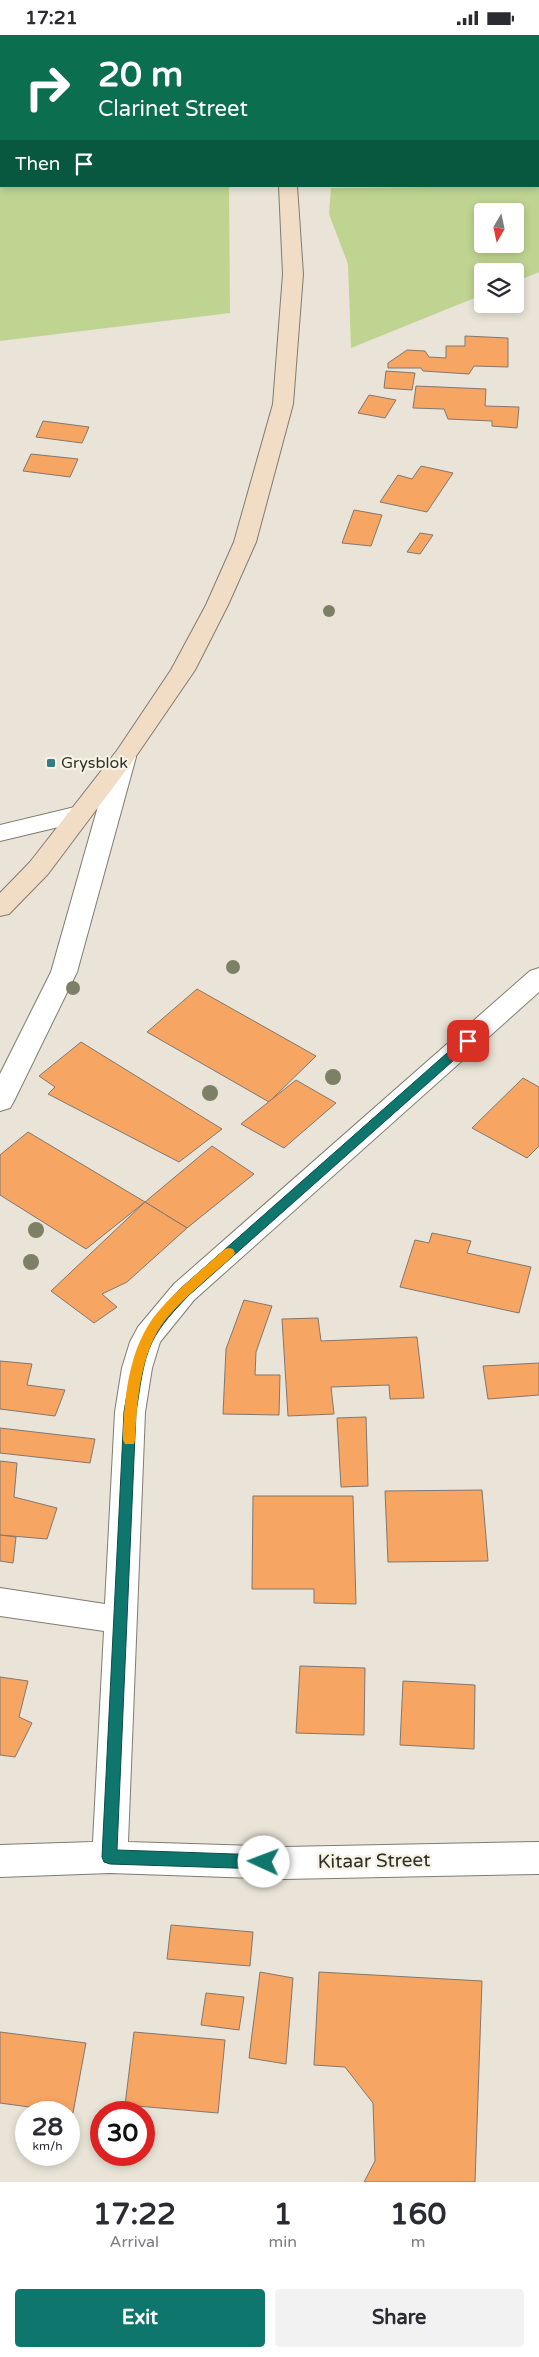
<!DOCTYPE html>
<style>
:root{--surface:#fff;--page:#f2f2f3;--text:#2b2b33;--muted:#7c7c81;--accent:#0f766e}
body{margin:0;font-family:"Varela Round",sans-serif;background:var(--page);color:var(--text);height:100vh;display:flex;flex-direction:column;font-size:19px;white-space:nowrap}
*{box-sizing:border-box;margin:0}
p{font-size:16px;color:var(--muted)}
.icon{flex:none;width:28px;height:28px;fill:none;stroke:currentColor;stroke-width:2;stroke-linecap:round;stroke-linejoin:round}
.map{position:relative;height:2147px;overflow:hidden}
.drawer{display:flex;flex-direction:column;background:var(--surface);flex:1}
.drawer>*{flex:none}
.banner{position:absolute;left:0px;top:0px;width:540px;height:152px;box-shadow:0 2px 8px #0003;background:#0b6e4f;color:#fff;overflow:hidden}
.needle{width:32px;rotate:189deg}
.fabs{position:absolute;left:474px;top:168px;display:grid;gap:10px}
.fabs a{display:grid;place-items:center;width:50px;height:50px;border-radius:5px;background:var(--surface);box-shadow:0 2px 8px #0003;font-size:25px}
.speed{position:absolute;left:15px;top:2066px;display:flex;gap:10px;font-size:25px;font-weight:700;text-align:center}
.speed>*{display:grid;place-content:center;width:65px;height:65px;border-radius:50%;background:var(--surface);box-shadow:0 2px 8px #0003;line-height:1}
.speed small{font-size:12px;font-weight:400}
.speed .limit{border:8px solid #d22;background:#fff;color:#111}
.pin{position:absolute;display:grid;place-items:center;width:42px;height:42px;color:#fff;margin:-21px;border-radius:10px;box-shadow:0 2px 8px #0006}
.me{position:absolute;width:55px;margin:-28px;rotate:272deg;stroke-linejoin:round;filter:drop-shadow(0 0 4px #0008)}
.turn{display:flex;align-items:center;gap:18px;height:105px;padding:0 15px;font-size:22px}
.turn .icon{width:65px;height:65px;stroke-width:2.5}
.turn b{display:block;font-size:35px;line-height:42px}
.then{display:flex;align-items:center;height:48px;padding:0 15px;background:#0003;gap:10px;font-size:19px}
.eta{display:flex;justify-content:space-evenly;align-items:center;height:85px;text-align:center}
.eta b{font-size:30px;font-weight:800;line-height:35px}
.primary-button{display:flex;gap:10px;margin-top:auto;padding:10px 15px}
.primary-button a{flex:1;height:58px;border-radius:5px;background:var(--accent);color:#fff;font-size:20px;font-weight:800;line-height:58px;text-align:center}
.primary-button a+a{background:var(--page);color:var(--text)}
.status{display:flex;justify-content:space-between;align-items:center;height:35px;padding:0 25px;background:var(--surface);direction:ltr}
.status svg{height:14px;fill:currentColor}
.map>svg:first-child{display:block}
.green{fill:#bfd491;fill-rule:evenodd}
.building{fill:#f7a563;stroke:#82776f}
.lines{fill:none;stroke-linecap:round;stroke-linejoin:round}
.lane-casing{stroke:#807c70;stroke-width:2}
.street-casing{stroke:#807c70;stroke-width:2}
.secondary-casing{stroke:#807c70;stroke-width:2}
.lane{fill:#fff;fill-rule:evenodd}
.street{fill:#fff;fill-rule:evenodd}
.secondary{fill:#f1dcc5;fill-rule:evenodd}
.tree{fill:#7d8064}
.route{fill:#0f766e;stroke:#0a4d48}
.slow{fill:#f59e0b}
.poi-dot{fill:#347c83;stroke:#f6f2e4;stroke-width:2}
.labels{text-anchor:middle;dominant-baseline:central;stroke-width:4.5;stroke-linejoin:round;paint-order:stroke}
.poi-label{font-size:16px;fill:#312f2a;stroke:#f6f2e4;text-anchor:start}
.near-street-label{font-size:19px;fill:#312f2a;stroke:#f6f2e4}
</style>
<div class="status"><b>17:21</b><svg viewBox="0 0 49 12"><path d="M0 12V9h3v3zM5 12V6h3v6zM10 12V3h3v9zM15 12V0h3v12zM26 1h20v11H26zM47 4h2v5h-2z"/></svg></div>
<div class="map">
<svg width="539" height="2147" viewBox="0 0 539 2147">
<rect width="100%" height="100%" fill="#e9e4d7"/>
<!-- green -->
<g class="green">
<path d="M0 0H188V1H1L0 96Z"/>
<path d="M267 0H539V97V1Z"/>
<path d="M0 120 1 151H229L230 278 0 306Z"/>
<path d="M539 129V237L515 247V236H482V260L351 313 348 229 329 179 331 153 539 151ZM515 176V209H482V176Z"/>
</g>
<!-- building -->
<g class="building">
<path d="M465 301 508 303V332L474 331 469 339 423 336 421 333H388V328L407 315 425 316 429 322 446 323V311H465Z"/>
<path d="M386 336 415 338 412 355 384 353Z"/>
<path d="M416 351 486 354 485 371 519 372 517 393 492 391V386L448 384 444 374 413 373Z"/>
<path d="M369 360 396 365 385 383 358 378Z"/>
<path d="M43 386 89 392 82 408 36 402Z"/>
<path d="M31 419 78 424 70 442 23 436Z"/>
<path d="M421 431 453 438 427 477 380 467 398 440 412 444Z"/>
<path d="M354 475 382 480 371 511 342 508Z"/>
<path d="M420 498 433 500 420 519 407 517Z"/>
<path d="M197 954 316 1021 269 1067 147 997Z"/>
<path d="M81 1007 222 1094 179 1127 48 1059 55 1052 39 1041Z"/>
<path d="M523 1043 539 1052V1111L527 1123 472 1093Z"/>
<path d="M296 1045 336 1068 284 1113 241 1089Z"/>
<path d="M28 1097 145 1167 86 1214 0 1160V1120Z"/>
<path d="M212 1111 254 1139 187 1193 145 1167Z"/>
<path d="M145 1167 187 1193 127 1247 102 1259 117 1272 94 1288 51 1256Z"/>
<path d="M432 1198 471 1206 467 1218 531 1232 519 1278 400 1252 415 1205 429 1208Z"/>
<path d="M244 1265 272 1271 256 1317 255 1340H280L279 1380 223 1379 226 1314Z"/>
<path d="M318 1283 321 1306 417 1302 424 1363 390 1364 389 1350 331 1352 334 1379 288 1381 282 1284Z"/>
<path d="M0 1326 32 1329 27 1350 65 1355 55 1381 0 1374Z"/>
<path d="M539 1328V1360L488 1364 483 1331Z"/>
<path d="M366 1382 368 1451 341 1452 337 1383Z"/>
<path d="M0 1393 95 1404 90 1428 0 1418Z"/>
<path d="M0 1426 17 1428 14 1462 57 1473 47 1504 0 1500Z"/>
<path d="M482 1455 488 1526 388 1527 385 1456Z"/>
<path d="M253 1461H353L356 1569 314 1568V1554H252Z"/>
<path d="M0 1500 16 1502 13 1528 0 1526Z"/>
<path d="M300 1631 365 1633 364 1700 296 1698Z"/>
<path d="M0 1642 28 1646 19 1682 32 1688 15 1722 0 1720Z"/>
<path d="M403 1646 475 1650 474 1714 400 1710Z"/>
<path d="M171 1890 253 1897 250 1931 167 1924Z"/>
<path d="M260 1937 293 1943 286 2029 249 2023Z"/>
<path d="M319 1937 482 1946 475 2147H364L375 2126 373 2068 345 2032 314 2030Z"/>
<path d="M206 1958 244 1962 239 1995 201 1990Z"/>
<path d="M0 1997 86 2008 73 2078 0 2068Z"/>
<path d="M134 1997 225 2005 218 2078 125 2070Z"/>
</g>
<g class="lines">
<defs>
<g id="lane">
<path d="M124 714 132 717 136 722 77 937 14 1066 10 1073 0 1076V1039L51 937 112 722 116 717Z"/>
<path d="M79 771 88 773 91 779 88 785 0 806V790Z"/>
</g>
<path id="street" d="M539 933V957L194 1265 160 1307 152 1333 145 1377 128 1807 284 1812 539 1807V1839L284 1844 110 1838 0 1842V1810L93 1807 104 1596 0 1581V1553L105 1569 115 1377 122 1333 130 1307 138 1292 174 1249 530 936Z"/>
<g id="secondary">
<rect x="225" y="0" width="16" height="1"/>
<path d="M279 151H297L303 239 293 369 256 507 228 570 195 635 132 727 48 839 9 879 0 881V858L30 827 116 717 171 635 206 570 234 507 273 369 283 239Z"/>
</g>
</defs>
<!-- lane casing -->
<use href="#lane" class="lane-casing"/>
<!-- street casing -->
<use href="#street" class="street-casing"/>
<!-- secondary casing -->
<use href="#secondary" class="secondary-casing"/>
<!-- lane -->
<use href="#lane" class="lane"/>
<!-- street -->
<use href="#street" class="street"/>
<!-- secondary -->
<use href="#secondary" class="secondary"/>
</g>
<!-- trees -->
<g class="tree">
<circle cx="329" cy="576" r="6"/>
<circle cx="233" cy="932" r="7"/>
<circle cx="73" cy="953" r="7"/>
<circle cx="333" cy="1042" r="8"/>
<circle cx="210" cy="1058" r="8"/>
<circle cx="36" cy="1195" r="8"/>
<circle cx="31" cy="1227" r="8"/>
</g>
<!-- route -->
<path class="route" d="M468 1002 472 1003V1009L188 1261C175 1275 161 1289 152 1307 142 1328 140 1354 136 1377L117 1815 264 1820 270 1822 272 1827 270 1832 264 1834 110 1829 104 1827 102 1822 124 1377C134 1318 138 1299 180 1254L464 1003Z"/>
<!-- slow -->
<path class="slow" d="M229 1213 233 1214 235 1218 233 1221C211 1241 185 1261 166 1284 140 1316 137 1366 135 1405L134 1409H125L123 1405C124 1362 129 1312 157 1278 177 1254 202 1235 225 1214Z"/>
<!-- markers -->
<rect class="poi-dot" x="46" y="723" width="10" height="10" rx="2.5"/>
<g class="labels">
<!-- poi labels -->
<g class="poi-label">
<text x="61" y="728">Grysblok</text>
</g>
<!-- near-street labels -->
<g class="near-street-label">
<text transform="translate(374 1826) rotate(-1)">Kitaar Street</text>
</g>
</g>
</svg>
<div class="fabs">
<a><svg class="needle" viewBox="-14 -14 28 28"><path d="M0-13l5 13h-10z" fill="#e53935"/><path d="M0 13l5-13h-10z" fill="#7c7c81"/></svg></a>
<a><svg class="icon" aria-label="layers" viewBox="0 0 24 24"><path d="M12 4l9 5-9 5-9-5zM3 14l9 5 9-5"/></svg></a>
</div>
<div class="speed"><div>28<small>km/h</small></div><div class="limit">30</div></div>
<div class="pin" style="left:468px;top:1006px;background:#d93025"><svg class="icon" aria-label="arrive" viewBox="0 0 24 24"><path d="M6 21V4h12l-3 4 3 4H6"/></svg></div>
<svg class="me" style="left:264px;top:1827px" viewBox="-20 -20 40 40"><circle r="19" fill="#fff"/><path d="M0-13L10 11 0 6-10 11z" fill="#0f766e"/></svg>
<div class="banner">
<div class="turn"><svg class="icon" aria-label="right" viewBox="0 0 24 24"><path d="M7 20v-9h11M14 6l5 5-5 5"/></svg><div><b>20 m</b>Clarinet Street</div></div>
<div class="then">Then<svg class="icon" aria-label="arrive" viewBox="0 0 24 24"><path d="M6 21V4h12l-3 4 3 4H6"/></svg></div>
</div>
</div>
<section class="drawer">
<div class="eta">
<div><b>17:22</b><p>Arrival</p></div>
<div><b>1</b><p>min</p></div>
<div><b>160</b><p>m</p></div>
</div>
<div class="primary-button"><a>Exit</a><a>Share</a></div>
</section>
